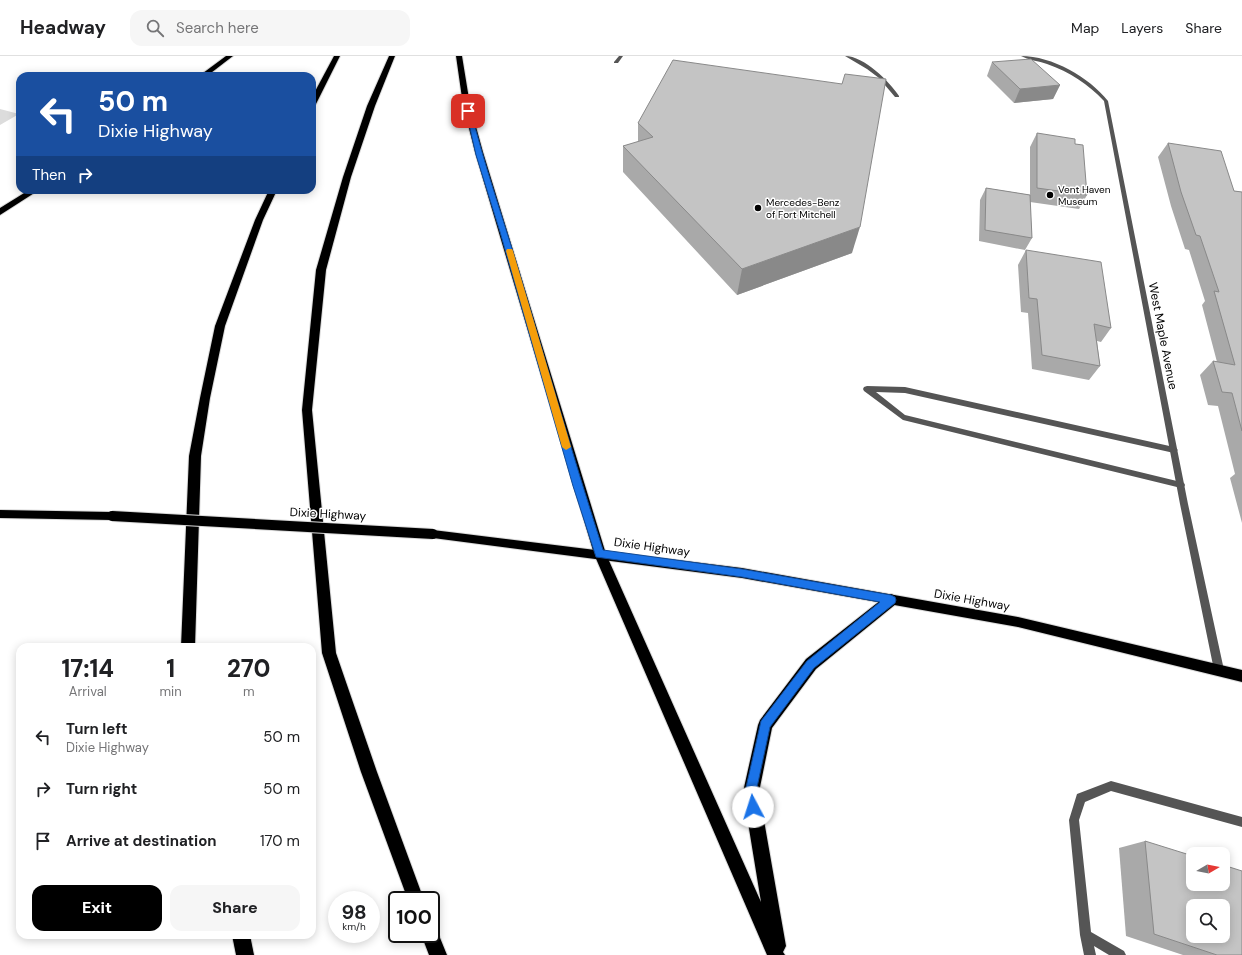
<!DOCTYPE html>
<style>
:root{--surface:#fff;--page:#f6f6f6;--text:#202124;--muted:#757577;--line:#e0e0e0;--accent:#000}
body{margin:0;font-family:"DM Sans",sans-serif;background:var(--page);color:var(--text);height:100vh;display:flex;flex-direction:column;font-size:15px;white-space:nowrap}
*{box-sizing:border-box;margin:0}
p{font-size:13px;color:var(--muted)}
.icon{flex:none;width:22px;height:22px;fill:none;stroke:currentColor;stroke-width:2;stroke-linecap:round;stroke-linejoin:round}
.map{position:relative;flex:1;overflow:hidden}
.panel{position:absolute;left:16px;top:587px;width:300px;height:296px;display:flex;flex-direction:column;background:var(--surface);border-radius:12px;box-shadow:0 2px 10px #0003}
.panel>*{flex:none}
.banner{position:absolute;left:16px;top:16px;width:300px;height:122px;border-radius:12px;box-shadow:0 2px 10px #0003;background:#1a4fa0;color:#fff;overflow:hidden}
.needle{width:26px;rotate:80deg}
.tools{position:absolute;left:1186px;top:791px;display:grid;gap:8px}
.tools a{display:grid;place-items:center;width:44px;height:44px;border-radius:8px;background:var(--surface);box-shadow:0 2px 10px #0003;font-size:20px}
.speed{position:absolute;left:328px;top:835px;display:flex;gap:8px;font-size:20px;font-weight:700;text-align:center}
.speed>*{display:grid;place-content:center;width:52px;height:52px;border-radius:50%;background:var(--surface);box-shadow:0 2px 10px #0003;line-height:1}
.speed small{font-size:10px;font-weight:400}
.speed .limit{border:2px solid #111;border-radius:6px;background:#fff;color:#111}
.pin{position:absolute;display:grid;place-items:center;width:34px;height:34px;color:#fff;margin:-17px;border-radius:8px;box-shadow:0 2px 6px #0006}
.me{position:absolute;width:44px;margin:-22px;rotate:355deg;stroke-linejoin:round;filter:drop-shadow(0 0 3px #0008)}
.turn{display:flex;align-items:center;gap:14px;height:84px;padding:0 16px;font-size:18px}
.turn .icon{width:52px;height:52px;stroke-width:2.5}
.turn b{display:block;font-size:28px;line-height:34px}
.then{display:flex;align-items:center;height:38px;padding:0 16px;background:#0003;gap:8px;font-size:15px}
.eta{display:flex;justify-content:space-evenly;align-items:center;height:68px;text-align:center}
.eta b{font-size:24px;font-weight:800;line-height:28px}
.button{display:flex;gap:8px;margin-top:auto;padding:8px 16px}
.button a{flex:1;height:46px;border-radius:12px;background:var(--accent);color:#fff;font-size:16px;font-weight:800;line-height:46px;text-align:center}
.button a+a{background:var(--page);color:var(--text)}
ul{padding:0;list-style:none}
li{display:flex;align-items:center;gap:12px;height:52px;padding:0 16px}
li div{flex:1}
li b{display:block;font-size:15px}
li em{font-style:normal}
header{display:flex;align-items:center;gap:24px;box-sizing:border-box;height:56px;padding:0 20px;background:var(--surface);border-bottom:1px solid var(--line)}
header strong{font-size:19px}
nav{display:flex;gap:22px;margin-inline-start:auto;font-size:14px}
.search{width:280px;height:36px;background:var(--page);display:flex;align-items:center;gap:10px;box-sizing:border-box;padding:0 14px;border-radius:12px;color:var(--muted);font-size:15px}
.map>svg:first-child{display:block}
.green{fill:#dcdcdc}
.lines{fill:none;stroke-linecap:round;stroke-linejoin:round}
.primary-casing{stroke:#dbdbdb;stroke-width:2}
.highway-casing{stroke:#dbdbdb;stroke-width:2}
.lane{fill:#555;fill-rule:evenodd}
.street{fill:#555;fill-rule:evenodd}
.primary{fill:#000;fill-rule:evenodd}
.highway{fill:#000;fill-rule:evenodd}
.primary-bridge-casing{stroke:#dbdbdb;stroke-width:12;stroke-linecap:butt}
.primary-bridge{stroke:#000;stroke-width:10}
.wall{fill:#a9a9a9}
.shaded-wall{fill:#898989}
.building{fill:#c4c4c4;stroke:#898989;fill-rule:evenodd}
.route{fill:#1a73e8;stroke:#114b97}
.slow{fill:#f59e0b}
.poi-dot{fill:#000;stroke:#fff;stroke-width:1.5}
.labels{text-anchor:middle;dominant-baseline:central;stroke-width:3;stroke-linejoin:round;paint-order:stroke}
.far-poi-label{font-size:10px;fill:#000;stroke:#fff;text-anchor:start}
.street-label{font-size:12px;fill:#000;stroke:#fff}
</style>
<header>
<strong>Headway</strong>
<div class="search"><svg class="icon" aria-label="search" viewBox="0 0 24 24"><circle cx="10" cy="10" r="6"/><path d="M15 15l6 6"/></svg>Search here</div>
<nav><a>Map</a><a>Layers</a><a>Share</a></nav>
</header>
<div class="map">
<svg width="1242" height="899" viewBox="0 0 1242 899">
<rect width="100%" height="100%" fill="#fff"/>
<!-- green -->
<path class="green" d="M0 53 19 58 0 69Z"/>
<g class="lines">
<defs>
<g id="primary">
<path d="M0 454 112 456 116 457 117 460 116 463 112 464 0 462Z"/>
<path d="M433 474 742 512 1018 561 1242 614V626L1018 571 742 522 433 482 429 481 428 478 429 475Z"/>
</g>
<g id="highway">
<path d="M226 0H233L207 20H199Z"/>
<path d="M334 0H340L316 48 312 50V41Z"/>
<path d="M389 0H395L375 50 351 121 326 214 312 354 336 597 377 716 424 844H408L361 716 322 597 302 354 316 214 343 121 367 50Z"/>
<path d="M456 0H462L470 49 483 96 606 498 761 846 743 736 758 669 760 664 806 603 886 540 891 538 896 540 898 544 896 548 816 613 772 672 759 736 786 890 783 896 785 899H767L594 498 475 96 463 49Z"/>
<path d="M29 134H39L0 159V152Z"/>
<path d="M269 134H277L263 164 225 270 210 342 201 400 195 591H181L189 400 200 342 215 270 255 164Z"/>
<path d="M431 870 436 872 447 899H429L421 878H431Z"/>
<path d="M232 879H250L254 899H236Z"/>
</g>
</defs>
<!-- primary casing -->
<use href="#primary" class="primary-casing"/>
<!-- highway casing -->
<use href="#highway" class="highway-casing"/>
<!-- lane -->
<g class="lane">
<path d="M619 0H623L618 7H614V6Z"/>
<path d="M845 0C864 0 889 25 899 40V41H895L879 22 867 13Z"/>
<path d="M867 330 905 331 1174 391 1178 394 1174 397 905 337 876 336 905 359 1181 426 1184 427 1185 429 1184 431 1181 432 903 364 864 335 863 333 864 331Z"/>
<path d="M1111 725 1242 761V771L1111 735 1085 746 1079 764 1091 876 1124 895 1126 899H1109L1094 890 1096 899H1084L1080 879 1069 764 1077 738Z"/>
</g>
<!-- street -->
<path class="street" d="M1021 0C1052 0 1089 21 1108 45L1188 448 1224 614 1222 617 1219 618 1216 617 1214 614 1180 448 1104 45C1088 28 1070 16 1047 8 1039 5 1028 4 1021 0Z"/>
<!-- primary -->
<use href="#primary" class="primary"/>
<!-- highway -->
<use href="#highway" class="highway"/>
<defs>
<path id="primary-bridge" d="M112 460 433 478"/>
</defs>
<!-- primary-bridge casing -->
<use href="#primary-bridge" class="primary-bridge-casing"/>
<!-- primary-bridge -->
<use href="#primary-bridge" class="primary-bridge"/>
</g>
<!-- wall -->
<g class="wall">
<path d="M992 6 1060 29 1053 43 1014 47 987 20Z"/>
<path d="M842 28 852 197 737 239 623 116V90L638 86V67Z"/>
<path d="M1037 77 1075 88 1087 139 1079 153 1030 146 1032 182 1025 194 979 185 980 144 986 132 1030 139V91Z"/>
<path d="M1168 87 1234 135 1242 136V467L1230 422 1235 418 1218 350 1208 349 1200 319 1213 305 1217 306 1202 249 1205 245 1189 194 1185 193 1171 150 1158 101Z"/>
<path d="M1026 194 1111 272 1101 286 1097 285 1100 310 1089 324 1032 313 1028 257 1021 256 1018 209Z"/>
<path d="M1145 785 1242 899H1183L1126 880 1119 792Z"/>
</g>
<!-- shaded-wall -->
<g class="shaded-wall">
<path d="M1060 29 1053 43 1014 47 1020 33Z"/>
<path d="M860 171 852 197 737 239 742 213Z"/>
</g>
<!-- building -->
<g class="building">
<path d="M1031 3 1060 29 1020 33 992 6Z"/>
<path d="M673 4 842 28 845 18 886 23 860 171 742 213 623 90 653 81 638 67Z"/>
<path d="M1037 77 1075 83V88L1083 89 1087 139 1037 132Z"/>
<path d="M1168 87 1221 95 1234 135 1242 136V375L1232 337 1222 336 1213 305 1235 309 1214 235 1219 236 1200 180 1196 179 1181 136Z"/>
<path d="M986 132 1030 139 1032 182 985 174Z"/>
<path d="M1026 194 1101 206 1111 272 1094 268 1100 310 1042 299 1037 243 1029 242Z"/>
<path d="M1145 785 1193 800V828H1223V809L1242 815V899H1217L1154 878ZM1193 850H1223V880H1193Z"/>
</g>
<!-- route -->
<path class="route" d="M468 53 471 55C484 108 502 159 518 212 546 306 573 401 603 494L742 513 891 539 895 541 896 544 895 547 814 612 770 671 756 736 759 751 757 755 753 757 749 755 745 736 761 665 807 605 880 546 742 521 596 501 573 430 500 176 476 99 466 55Z"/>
<!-- slow -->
<path class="slow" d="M507 193H512L513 195 571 391 566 394 562 391 506 195Z"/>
<!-- markers -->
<g class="poi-dot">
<circle cx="1050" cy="139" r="4"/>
<circle cx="758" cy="152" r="4"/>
</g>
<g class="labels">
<!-- far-poi labels -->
<g class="far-poi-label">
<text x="1058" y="133">Vent Haven<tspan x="1058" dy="12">Museum</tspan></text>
<text x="766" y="146">Mercedes-Benz<tspan x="766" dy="12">of Fort Mitchell</tspan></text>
</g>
<!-- street labels -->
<g class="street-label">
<text transform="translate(1163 280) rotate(79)">West Maple Avenue</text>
<text transform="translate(328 458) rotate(3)">Dixie Highway</text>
<text transform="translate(652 491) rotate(8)">Dixie Highway</text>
<text transform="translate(972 544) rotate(10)">Dixie Highway</text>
</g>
</g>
</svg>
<div class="tools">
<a><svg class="needle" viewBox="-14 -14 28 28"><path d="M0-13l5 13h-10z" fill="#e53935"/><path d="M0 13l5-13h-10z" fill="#757577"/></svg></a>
<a><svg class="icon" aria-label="search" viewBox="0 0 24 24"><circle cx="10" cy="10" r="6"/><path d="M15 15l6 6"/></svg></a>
</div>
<div class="speed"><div>98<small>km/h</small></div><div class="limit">100</div></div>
<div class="pin" style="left:468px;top:55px;background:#d93025"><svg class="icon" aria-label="arrive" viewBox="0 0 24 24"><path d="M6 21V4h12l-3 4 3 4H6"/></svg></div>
<svg class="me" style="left:753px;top:751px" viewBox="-20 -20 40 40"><circle r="19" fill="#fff"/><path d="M0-13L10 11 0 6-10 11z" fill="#1a73e8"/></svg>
<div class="banner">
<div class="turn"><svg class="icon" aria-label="left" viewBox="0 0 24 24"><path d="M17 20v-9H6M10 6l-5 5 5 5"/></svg><div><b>50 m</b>Dixie Highway</div></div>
<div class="then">Then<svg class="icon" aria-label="right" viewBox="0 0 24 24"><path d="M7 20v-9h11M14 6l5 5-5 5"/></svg></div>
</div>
<section class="panel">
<div class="eta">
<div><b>17:14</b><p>Arrival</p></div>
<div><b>1</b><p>min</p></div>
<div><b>270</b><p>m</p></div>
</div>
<ul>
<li><svg class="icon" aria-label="left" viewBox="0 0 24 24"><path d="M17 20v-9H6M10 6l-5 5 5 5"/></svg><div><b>Turn left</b><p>Dixie Highway</p></div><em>50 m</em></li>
<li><svg class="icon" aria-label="right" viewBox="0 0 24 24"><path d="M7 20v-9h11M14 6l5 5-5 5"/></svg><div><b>Turn right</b></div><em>50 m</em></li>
<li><svg class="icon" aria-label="arrive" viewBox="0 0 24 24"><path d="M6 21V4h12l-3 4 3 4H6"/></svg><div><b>Arrive at destination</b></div><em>170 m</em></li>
</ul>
<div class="button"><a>Exit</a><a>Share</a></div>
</section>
</div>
